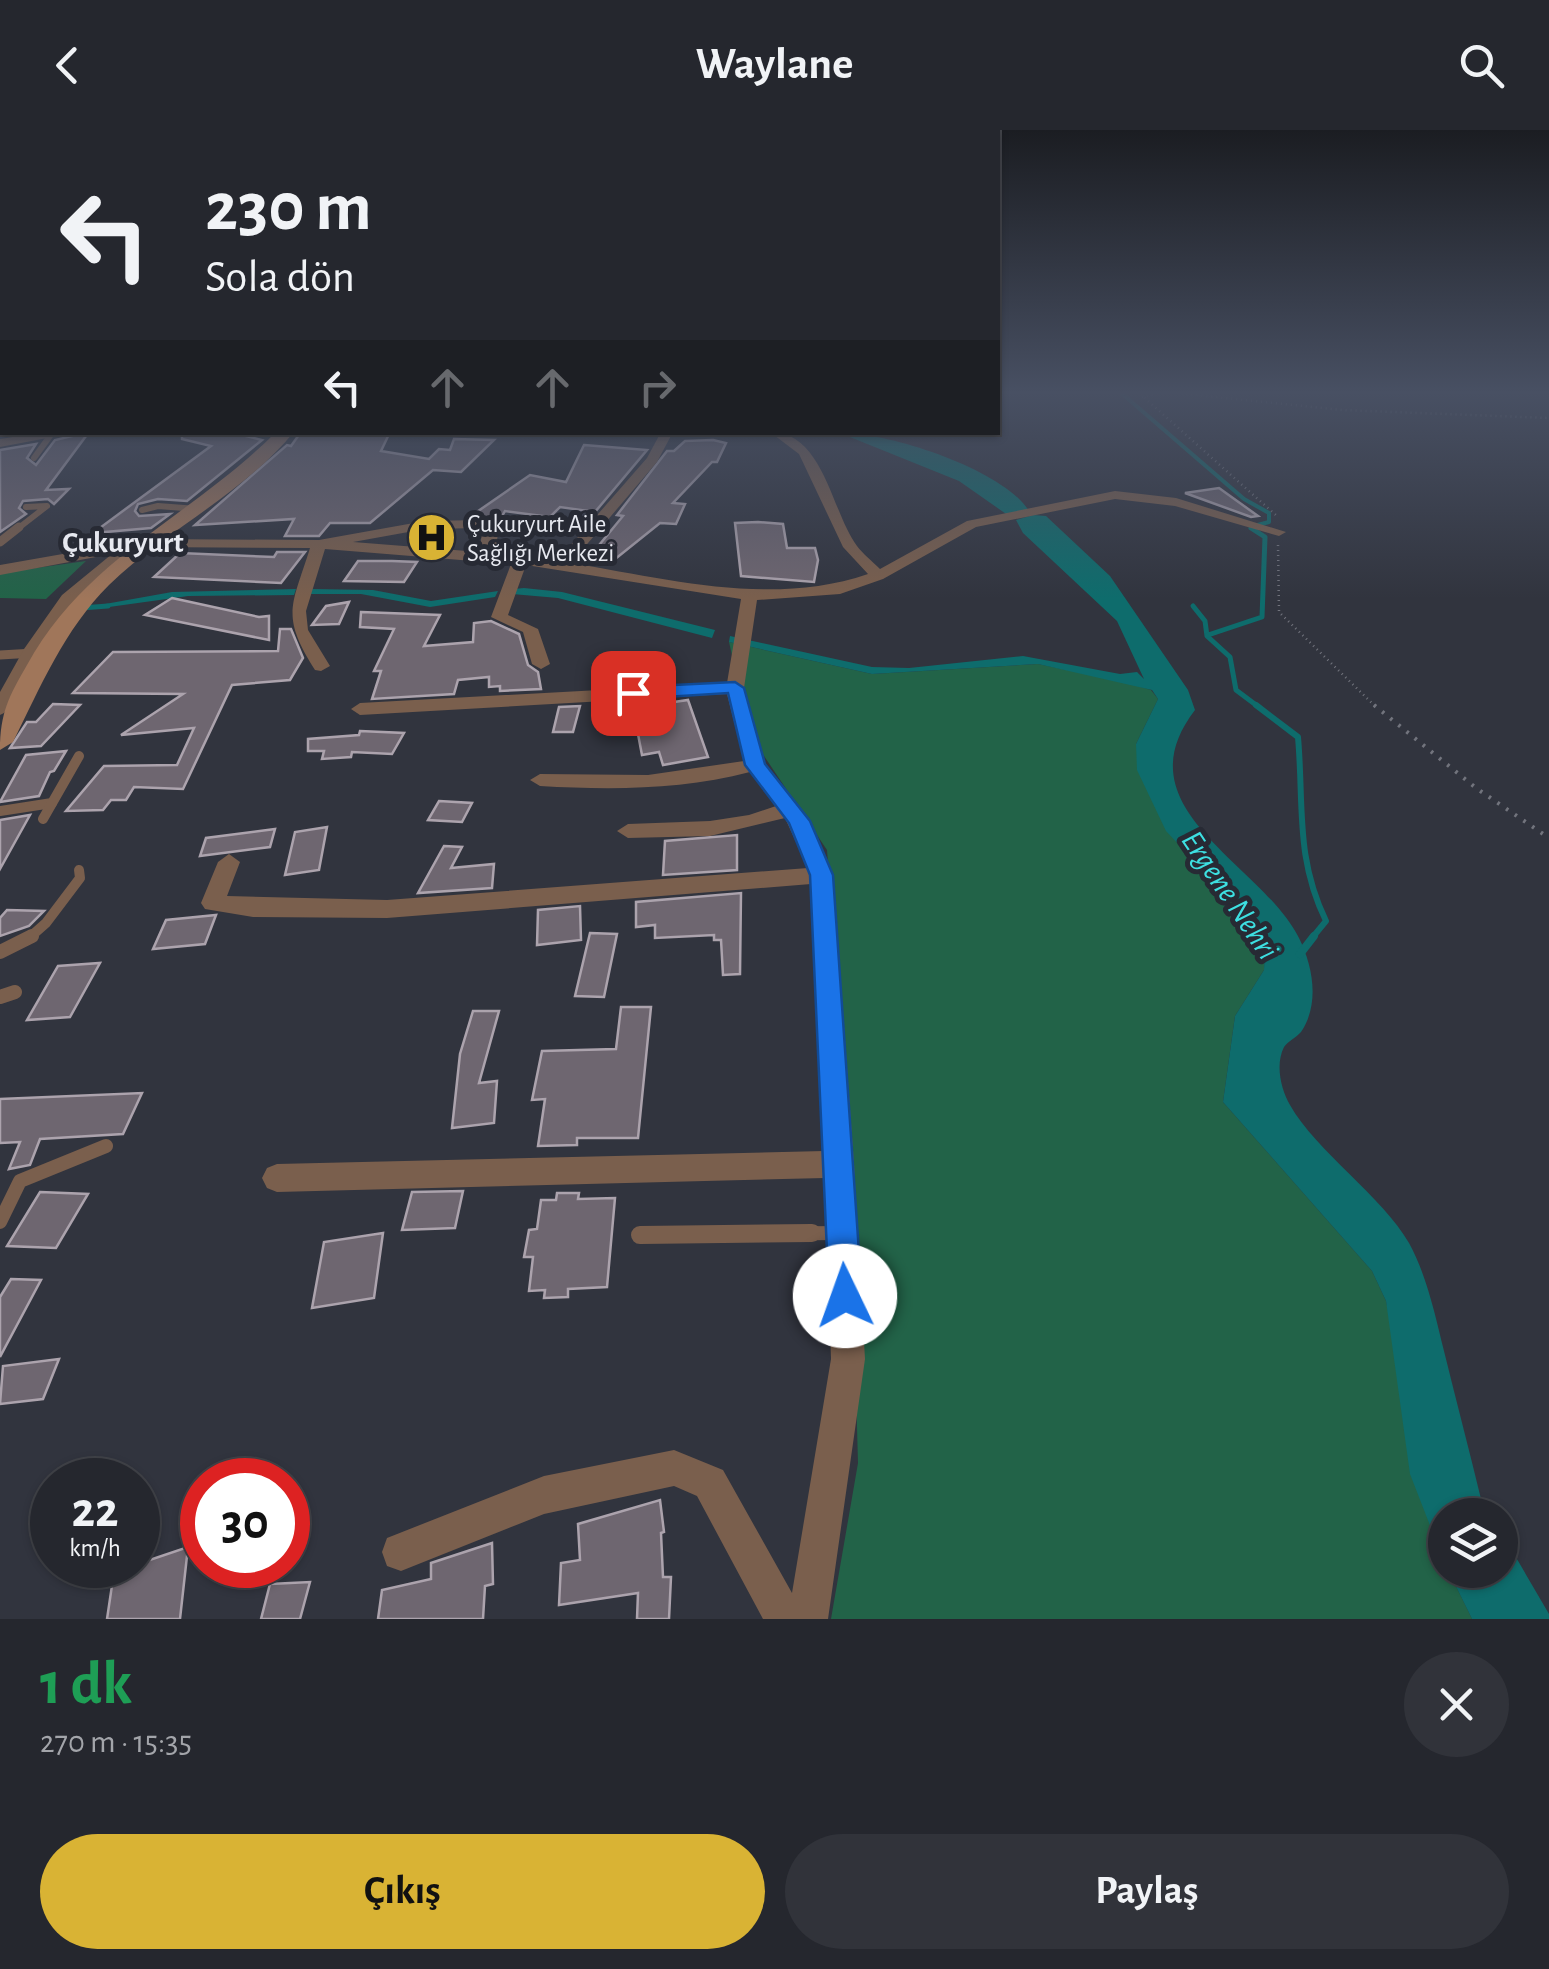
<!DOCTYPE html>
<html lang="tr">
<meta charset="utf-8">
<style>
:root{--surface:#25272e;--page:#31333a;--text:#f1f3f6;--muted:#a3a5aa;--line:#42444a;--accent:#d9b334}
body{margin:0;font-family:"Alegreya Sans",sans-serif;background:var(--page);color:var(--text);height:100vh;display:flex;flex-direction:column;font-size:38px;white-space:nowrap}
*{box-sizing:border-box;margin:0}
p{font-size:32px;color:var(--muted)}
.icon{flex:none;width:55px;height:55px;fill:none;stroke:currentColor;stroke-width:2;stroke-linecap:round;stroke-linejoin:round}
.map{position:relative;height:1489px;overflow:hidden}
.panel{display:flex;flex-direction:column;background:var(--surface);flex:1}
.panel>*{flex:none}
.banner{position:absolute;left:0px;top:0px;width:1000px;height:305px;box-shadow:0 2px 8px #0004,0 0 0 2px var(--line);background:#25272e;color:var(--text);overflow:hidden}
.controls{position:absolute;left:1428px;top:1368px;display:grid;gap:20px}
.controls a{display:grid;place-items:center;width:90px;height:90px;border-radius:50%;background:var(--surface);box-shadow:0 2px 8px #0004,0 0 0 2px var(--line);font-size:50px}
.speed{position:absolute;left:30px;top:1328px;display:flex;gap:20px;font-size:50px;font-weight:700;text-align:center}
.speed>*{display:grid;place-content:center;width:130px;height:130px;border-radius:50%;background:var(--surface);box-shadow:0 2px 8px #0004,0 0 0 2px var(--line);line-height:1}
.speed small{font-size:25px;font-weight:400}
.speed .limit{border:15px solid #d22;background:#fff;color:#111}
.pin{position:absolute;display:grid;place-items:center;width:85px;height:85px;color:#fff;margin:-42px;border-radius:20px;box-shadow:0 5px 15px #0006}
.me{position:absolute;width:110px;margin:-55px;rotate:357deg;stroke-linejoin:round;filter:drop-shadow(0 0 8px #0008)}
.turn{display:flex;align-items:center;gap:35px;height:210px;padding:0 40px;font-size:45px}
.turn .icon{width:130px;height:130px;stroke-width:2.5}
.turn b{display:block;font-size:70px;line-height:85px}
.lanes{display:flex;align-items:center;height:95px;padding:0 40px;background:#0003;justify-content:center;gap:50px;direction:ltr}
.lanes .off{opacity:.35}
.round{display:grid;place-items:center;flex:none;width:105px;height:105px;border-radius:52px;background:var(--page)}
.summary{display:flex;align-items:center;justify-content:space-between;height:170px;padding:0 40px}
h1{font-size:60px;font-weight:600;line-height:75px;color:#1e9e55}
.button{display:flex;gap:20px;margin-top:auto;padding:20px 40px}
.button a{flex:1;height:115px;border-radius:60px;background:var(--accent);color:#111;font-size:40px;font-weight:600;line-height:115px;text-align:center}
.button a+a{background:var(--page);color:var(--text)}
header{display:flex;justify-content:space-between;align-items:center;height:130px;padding:0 40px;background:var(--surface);font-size:45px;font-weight:600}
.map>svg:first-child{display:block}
.green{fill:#226348}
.water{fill:#0e6c6c}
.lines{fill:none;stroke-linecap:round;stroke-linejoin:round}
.stream-far3{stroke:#0e6c6c;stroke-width:4}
.stream-far2{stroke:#0e6c6c;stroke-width:5}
.stream-far1{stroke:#0e6c6c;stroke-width:6}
.stream{stroke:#0e6c6c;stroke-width:8}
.building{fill:#6e6670;stroke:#aca3ad;stroke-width:2.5}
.path-far1{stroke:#72747d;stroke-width:2.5;stroke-dasharray:1 4;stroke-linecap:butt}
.path{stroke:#72747d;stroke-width:4;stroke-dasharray:2.5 8;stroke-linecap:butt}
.lane-far4{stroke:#7a5f4d;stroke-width:6}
.lane-far3{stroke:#7a5f4d;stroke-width:9}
.lane-far2{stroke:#7a5f4d;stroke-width:10}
.lane-far1{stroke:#7a5f4d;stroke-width:14}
.lane{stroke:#7a5f4d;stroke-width:18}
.street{fill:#7a5f4d;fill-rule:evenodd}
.secondary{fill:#a0765a;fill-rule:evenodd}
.route{fill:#1a73e8;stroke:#114b97;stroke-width:2.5}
.labels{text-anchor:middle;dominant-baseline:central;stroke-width:10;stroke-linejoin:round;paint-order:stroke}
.far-poi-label{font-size:25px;fill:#e7e9f0;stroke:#272a34;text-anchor:start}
.far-quarter-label{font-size:30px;font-weight:bold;fill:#e7e9f0;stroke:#272a34}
.water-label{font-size:32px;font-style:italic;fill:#3ddfe1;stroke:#272a34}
</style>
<header><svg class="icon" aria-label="back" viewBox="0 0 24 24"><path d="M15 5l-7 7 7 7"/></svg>Waylane<svg class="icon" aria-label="search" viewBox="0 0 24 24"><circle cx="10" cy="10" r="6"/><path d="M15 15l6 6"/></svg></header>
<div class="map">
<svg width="1549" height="1489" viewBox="0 0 1549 1489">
<rect width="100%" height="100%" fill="#31343e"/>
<!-- green -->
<g class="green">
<path d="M86 431 46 469 0 468V443Z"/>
<path d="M729 512 872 544 1038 534 1125 552 1151 560 1158 569 1136 614 1265 814 1264 840 1235 886 1223 972 1372 1141 1386 1171 1439 1421 1472 1489H831L858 1333 849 1007 827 720 750 605Z"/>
</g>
<!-- water -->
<g class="water">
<path d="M840 303C888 302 1003 339 1029 381L1009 386 959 351Z"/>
<path d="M1033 385 1046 386 1110 446 1188 560 1195 580C1119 679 1260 731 1299 808 1313 836 1320 874 1301 902 1296 908 1288 911 1284 917 1275 935 1281 959 1290 975 1316 1021 1383 1067 1409 1113 1427 1146 1435 1185 1444 1221 1456 1270 1469 1319 1481 1369L1491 1385H1445V1434L1410 1344 1386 1171 1372 1141 1223 972 1235 886 1264 840 1265 814 1245 785 1166 701 1137 640 1136 614 1158 569 1152 560 1038 534 872 544 729 512 730 506 872 537 909 538 1023 526 1120 544 1137 542 1144 549 1117 491 1023 403 1016 390Z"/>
<path d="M524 458 562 462 715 500 712 508 558 468 512 464 514 459Z"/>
<path d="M296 459 294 465 188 466 102 478 105 474 172 462Z"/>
<path d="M311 459 373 460 431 471 498 461 495 467 430 477 361 464H309Z"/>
<path d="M1500 1400 1549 1484V1489H1472L1448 1440H1500Z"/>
</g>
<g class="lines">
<!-- stream-far3 -->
<path class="stream-far3" d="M1119 261 1244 369 1269 383V392L1254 396"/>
<!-- stream-far2 -->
<g class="stream-far2">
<path d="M1193 476 1205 491 1207 506 1230 527 1236 560 1260 578"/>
<path d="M81 478 108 476"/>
<path d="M1208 505 1262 487 1265 407 1251 398"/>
</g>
<!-- stream-far1 -->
<path class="stream-far1" d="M1256 575 1298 607C1304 675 1295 727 1326 791L1312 808"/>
<!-- stream -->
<path class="stream" d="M1300 824 1314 806"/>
</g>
<!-- building -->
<g class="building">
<path d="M89 302 46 360 69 359 54 374 48 369 23 371 19 378 26 384 0 402V320L36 314 27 328 36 335 55 310Z"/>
<path d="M182 302H230L262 310 187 371 158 369 138 374 135 381 139 386 170 384 151 398 93 403 211 316 182 309Z"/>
<path d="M301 302H390L381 321 429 329 439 319 450 320 454 309 494 310 461 342 433 340 370 393H330L319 406H285L294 389 195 395 287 315 291 316Z"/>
<path d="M713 310 726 313 717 332H712L673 373 685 374 676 394 660 393 609 434 586 431 623 386 617 385 667 321H674L685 311Z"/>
<path d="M584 315 647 320 595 382 560 377 550 387 505 381 501 388 471 386 530 345 566 352Z"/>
<path d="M1219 358 1258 386 1251 387 1185 363Z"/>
<path d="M758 392 783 394 787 418H815L818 430 814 452 741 446 735 393Z"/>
<path d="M277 422H305L281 453 154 447 180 423 274 427Z"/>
<path d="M358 431H392L417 432 404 452 344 451Z"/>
<path d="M172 468 259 487 269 486V510L145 485Z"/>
<path d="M349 472 339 494 312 495 326 476Z"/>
<path d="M361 482 440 485 424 516 473 512 474 493 491 491 519 504 528 535 538 542 541 559 500 561V556L489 557V547L458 550 454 564 372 569 381 541H374L394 499 360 497Z"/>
<path d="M280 499H291L303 528 290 550 232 555 183 659 134 657 126 670H111L103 680 66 681 104 636 177 635 194 598 121 605 183 564 73 563 113 522 278 521Z"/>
<path d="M688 570 708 627 663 635 659 622 642 625 633 578Z"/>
<path d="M53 574 80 575 41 616 10 618 27 592H36Z"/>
<path d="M580 576 573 602H553L559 577Z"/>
<path d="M360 601 404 603 392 624 352 622 351 627 322 629 324 621H308V609L359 605Z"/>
<path d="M66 621 54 641 50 642 39 666 0 672 26 625Z"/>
<path d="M439 671 472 673 462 692 428 690Z"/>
<path d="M30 685 0 739V690Z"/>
<path d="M327 697 319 740 285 745 295 702Z"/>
<path d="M275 699 270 717 200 726 206 708Z"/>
<path d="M737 705V740L663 745 665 711Z"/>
<path d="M444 716 462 717 451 738 494 734 492 758 418 763Z"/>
<path d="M741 763 740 844 723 845 721 810H714V805L655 808V795L636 797V772Z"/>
<path d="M580 776 581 810 537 815 538 780Z"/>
<path d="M7 780 44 781 29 796 0 806V788Z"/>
<path d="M216 785 205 814 153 819 166 790Z"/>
<path d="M590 803 617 804 604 867 575 866Z"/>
<path d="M100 833 70 887 27 890 58 836Z"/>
<path d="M621 877H651L638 1008H577V1015L538 1016 545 969 532 970 542 921 616 919Z"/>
<path d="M473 881H499L479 953 497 951 494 993 452 998 460 924Z"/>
<path d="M142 963 123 1004 40 1009 30 1035 9 1039 20 1012 0 1013V969Z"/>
<path d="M463 1061 455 1098 402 1100 412 1062Z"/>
<path d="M40 1062 88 1064 56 1118 7 1116Z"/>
<path d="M557 1063H579L578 1069 615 1068 607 1157 568 1159V1167L544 1168 545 1160 529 1161 533 1127H524L529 1100 537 1099 541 1070H556Z"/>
<path d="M383 1103 374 1168 312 1178 324 1112Z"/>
<path d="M11 1149 41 1150 0 1227V1167Z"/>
<path d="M59 1229 43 1269 0 1274 3 1236Z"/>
<path d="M660 1370 664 1402 661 1403 663 1447H671L669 1489H637L638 1463 559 1475 561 1433 580 1430 578 1394Z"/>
<path d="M492 1413 493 1454 485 1456 483 1489H378L382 1460 431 1449V1433Z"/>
<path d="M188 1417 180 1489H107L114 1442Z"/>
<path d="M310 1452 300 1489H261L270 1454Z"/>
</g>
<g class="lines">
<!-- path-far1 -->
<g class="path-far1">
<path d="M1137 261 1278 387"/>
<path d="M1142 267 1167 262 1342 280 1549 288"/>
<path d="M1278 415 1279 482 1377 578"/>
</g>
<!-- path -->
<path class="path" d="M1374 575 1476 658 1549 708"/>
<!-- lane-far4 -->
<g class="lane-far4">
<path d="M34 328 50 306"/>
<path d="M142 380 158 376 197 379"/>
<path d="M16 400 47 376 26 377"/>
</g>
<!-- lane-far3 -->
<g class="lane-far3">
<path d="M0 412 19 397"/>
<path d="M0 525 34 523"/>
</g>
<!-- lane-far2 -->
<g class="lane-far2">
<path d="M0 681 52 673"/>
<path d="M43 689 79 626"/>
<path d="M29 808 46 793 80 748 79 740"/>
</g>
<!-- lane-far1 -->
<g class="lane-far1">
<path d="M0 822 32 806"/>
<path d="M0 867 15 862"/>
<path d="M0 1092 20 1051 106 1016"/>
<path d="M640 1105 838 1103"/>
</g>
<!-- lane -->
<path class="lane" d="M640 1105 812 1103"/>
<!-- street -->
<g class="street">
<path d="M45 302H79L0 317V309Z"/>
<path d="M661 302H673L657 332 571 433C669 449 771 477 868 444L843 417 799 324 770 302C824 302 831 381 857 416 863 424 872 431 880 439L967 391 1115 361 1176 368 1286 402 1279 406 1175 376 1115 369 976 397 883 449 840 464 757 470 744 558 765 634 810 691 833 745 854 1034 865 1229 828 1489H763L697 1366 674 1356 544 1384 401 1441 387 1436 382 1422 387 1408 544 1346 674 1320 723 1340 792 1463 831 1229 825 1048 277 1062 267 1058 262 1048 267 1038 277 1034 824 1021 811 754 387 788 253 787 205 779 201 773 218 732 229 724 240 732 227 766 387 770 808 738 785 688 710 706 628 708 617 701 628 694 710 691 749 685 776 676 750 642C681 660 611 660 540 656L530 650 540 644 648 645 744 631 727 564 360 585 351 579 360 573 727 553 741 469 526 435 508 485 538 499 550 534 541 539 532 534 523 502 491 487 511 434 325 419 306 481 308 500 330 536 321 541 315 540C280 485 292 476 310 418L148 417 122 422 127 426 124 429C89 459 59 486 37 527 28 543 17 579 0 585V562L24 519 62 465 112 424 0 445V435L148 409 319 410 425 391 483 390 499 397 495 423 557 431 647 328ZM482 398 480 422 353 412 425 399Z"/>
</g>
<!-- secondary -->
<path class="secondary" d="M276 302H294C242 365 167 399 109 455 64 500 41 556 13 612L0 620C0 583 9 566 27 535 87 426 193 386 276 302Z"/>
</g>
<!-- sky -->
<linearGradient id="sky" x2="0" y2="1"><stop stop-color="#1b1d22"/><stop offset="0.56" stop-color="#485063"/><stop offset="1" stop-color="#485063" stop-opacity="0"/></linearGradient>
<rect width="1549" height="469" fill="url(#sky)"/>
<!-- route -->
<path class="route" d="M735 552 744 558 765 634 810 691 833 745 862 1166 857 1178 845 1182 834 1178 829 1166 810 745 789 693 745 635 728 563 633 569 624 563 633 557Z"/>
<!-- icons -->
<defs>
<symbol id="hospital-disc" viewBox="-11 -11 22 22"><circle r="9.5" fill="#d9b334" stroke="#272a34"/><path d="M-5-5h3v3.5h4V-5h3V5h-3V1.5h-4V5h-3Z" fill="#111"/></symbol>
</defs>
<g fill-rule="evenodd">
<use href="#hospital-disc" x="404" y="380" width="55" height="55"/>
</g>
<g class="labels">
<!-- far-poi labels -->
<g class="far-poi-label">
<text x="467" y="394">Çukuryurt Aile<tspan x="467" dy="29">Sağlığı Merkezi</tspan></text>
</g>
<!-- far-quarter labels -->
<g class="far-quarter-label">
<text x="123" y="413">Çukuryurt</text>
</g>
<!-- water labels -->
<g class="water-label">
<text transform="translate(1230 765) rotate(56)">Ergene Nehri</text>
</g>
</g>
</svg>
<div class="controls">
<a><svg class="icon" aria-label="layers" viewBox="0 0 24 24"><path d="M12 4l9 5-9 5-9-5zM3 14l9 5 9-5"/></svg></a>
</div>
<div class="speed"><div>22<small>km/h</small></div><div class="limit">30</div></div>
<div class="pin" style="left:633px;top:563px;background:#d93025"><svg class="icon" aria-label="arrive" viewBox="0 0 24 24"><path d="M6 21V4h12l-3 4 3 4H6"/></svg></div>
<svg class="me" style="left:845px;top:1166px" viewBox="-20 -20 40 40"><circle r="19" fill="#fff"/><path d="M0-13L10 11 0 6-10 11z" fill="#1a73e8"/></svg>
<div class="banner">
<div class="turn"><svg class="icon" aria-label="left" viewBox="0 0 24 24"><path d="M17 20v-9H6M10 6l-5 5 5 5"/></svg><div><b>230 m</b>Sola dön</div></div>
<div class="lanes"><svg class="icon" aria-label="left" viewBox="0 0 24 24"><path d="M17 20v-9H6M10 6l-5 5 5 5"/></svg><svg class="icon off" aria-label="ahead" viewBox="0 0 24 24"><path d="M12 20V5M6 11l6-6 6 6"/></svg><svg class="icon off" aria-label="ahead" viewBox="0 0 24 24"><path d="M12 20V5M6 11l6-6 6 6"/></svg><svg class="icon off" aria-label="right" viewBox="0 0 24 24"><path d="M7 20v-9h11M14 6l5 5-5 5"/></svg></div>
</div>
</div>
<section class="panel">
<div class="summary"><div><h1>1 dk</h1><p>270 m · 15:35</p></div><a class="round"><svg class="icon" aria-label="close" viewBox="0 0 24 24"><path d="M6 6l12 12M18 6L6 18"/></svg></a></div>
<div class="button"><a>Çıkış</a><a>Paylaş</a></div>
</section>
